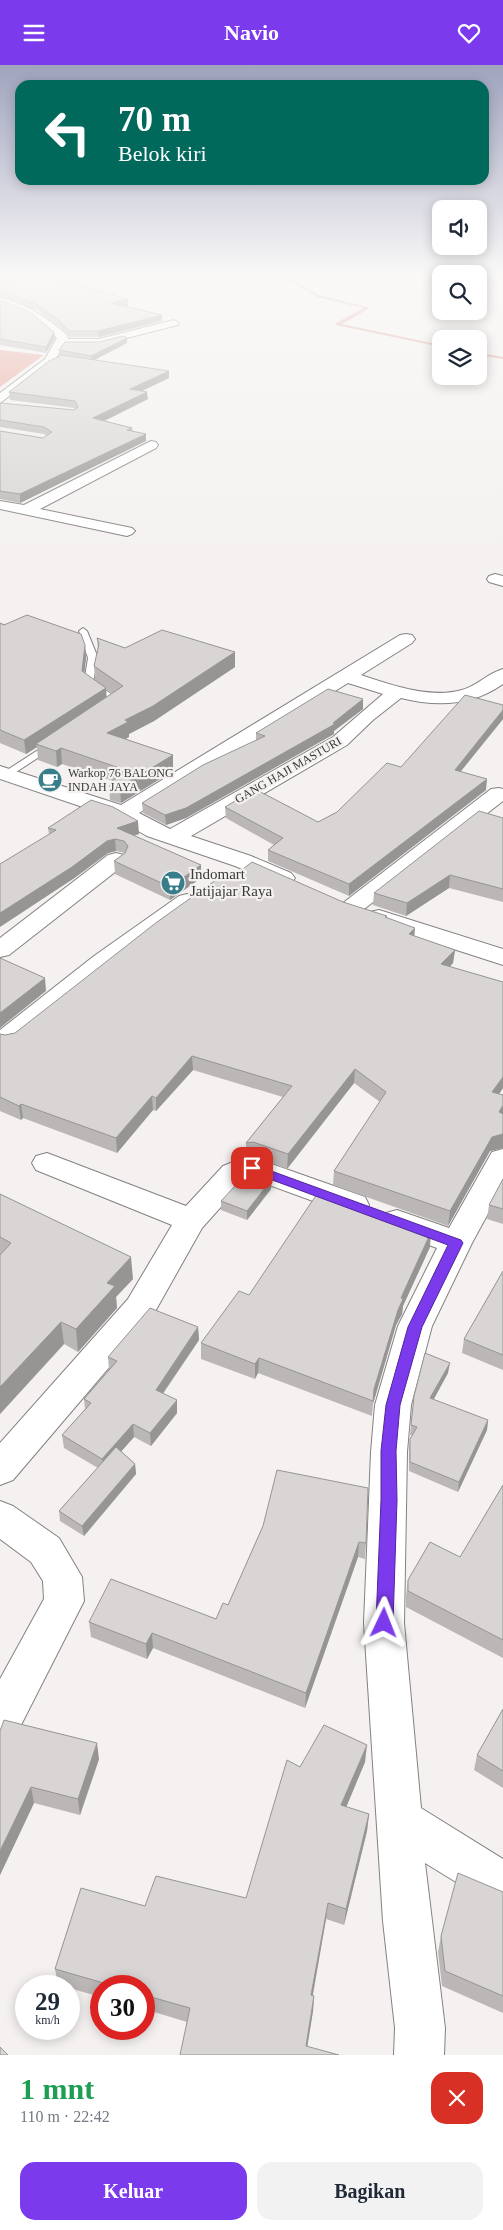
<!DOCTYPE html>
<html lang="id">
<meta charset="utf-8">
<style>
:root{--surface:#fff;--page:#f2f2f3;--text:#1f2937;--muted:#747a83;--accent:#7c3aed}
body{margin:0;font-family:"Times New Roman",serif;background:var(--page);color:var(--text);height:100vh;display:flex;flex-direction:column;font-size:19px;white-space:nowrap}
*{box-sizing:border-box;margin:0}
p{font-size:16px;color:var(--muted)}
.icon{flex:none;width:28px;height:28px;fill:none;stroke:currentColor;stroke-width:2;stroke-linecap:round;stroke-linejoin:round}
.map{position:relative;height:1990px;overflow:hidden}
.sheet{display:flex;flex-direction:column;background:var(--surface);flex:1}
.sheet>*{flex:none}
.top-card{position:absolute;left:15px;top:15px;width:474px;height:105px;border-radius:15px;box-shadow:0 2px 12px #0003;background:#00695c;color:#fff;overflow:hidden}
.controls{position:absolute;left:432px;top:135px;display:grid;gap:10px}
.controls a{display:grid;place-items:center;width:55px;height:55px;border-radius:10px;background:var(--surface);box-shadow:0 2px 12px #0003;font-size:25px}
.speed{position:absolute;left:15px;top:1910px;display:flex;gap:10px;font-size:25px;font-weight:700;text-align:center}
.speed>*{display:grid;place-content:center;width:65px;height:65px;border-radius:50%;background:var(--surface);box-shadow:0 2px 12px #0003;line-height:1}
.speed small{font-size:12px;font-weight:400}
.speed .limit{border:8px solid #d22;background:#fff;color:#111}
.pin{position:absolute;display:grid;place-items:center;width:42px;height:42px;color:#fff;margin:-21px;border-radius:10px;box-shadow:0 2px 8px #0006}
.me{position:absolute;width:55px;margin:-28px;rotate:2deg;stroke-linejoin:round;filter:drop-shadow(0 0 4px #0008)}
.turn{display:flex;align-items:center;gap:18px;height:105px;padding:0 20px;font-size:22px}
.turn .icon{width:65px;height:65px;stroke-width:2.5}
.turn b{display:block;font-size:35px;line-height:42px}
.round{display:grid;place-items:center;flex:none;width:52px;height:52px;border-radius:15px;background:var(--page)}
.overview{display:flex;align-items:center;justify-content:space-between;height:85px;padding:0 20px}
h1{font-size:30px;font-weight:700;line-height:38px;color:#1e9e55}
.action{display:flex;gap:10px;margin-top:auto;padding:10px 20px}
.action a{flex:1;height:58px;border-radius:15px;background:var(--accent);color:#fff;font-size:20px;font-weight:700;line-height:58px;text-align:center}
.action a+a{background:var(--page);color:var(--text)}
header{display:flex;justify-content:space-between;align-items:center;height:65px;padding:0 20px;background:var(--accent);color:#fff;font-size:22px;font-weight:700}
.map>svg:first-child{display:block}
.green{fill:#fdcec5}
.forest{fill:#e49b8d}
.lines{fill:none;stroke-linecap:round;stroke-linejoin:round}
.stream{fill:#d28a7c;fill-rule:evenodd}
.lane-casing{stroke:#848180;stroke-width:2}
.street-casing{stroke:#848180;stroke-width:2}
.lane{fill:#fff;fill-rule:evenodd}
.street{fill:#fff;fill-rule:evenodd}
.wall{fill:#bab7b6;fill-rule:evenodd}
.shaded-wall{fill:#979594}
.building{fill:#d8d5d4;stroke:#979594}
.route{fill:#7c3aed;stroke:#51269a}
.labels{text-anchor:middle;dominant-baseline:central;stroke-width:4.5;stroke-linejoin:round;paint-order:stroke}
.far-street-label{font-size:12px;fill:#3b3939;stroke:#f4f1f0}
.far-poi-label{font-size:12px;fill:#3b3939;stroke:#f4f1f0;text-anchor:start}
.poi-label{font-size:15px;fill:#3b3939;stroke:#f4f1f0;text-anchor:start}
</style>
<header><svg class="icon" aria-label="menu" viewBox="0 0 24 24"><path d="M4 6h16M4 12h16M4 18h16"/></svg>Navio<svg class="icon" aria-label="heart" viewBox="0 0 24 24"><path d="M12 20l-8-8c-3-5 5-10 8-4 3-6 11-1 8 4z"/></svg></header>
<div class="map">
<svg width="503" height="1990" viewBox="0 0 503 1990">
<rect width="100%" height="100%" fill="#f4f1f0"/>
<!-- green -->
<g class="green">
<path d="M48 211H99L124 228 28 240 0 235V224Z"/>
<path d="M296 211H441V217L351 218Z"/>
</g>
<!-- forest -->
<path class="forest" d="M0 285 44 290 0 322Z"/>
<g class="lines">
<!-- stream -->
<g class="stream">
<path d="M267 211 297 217 319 230 370 243 342 259 441 280V282L336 260V258L364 243 317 232 295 219Z"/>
<path d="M479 288 503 292V294L479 290Z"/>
</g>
<defs>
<g id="lane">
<path d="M83 563 87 566 98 593 93 617 122 636 113 644H107L105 642 111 636 84 618 88 593 79 566Z"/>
<path d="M52 676 56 677V681L10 711 6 712 1 709Z"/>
</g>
<g id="street">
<path d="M0 233C27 239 46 252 67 270L68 274H99L174 255 179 258 178 260 99 280H64L53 298 0 338V328L45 294 57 273 30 251 0 239Z"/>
<path d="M151 376 156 377 158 380 156 383 40 444 132 463 135 466 132 469 127 471 0 444V436L24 440Z"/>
<path d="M495 509 503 511V521L489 517 487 514 489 511Z"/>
<path d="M406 569 412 570 415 574 412 578 361 610C391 620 430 634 462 625 477 621 488 608 503 604V619C472 641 437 642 401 633L373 655 347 680 191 771 251 791 291 808 295 813 291 818 283 820 275 818 235 801 147 771 115 753 0 714V701L121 740 400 570ZM348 618 383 629 333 672 170 764 139 748Z"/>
<path d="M499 723 503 724V736L359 848 351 850 343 848 339 843 343 838 491 724Z"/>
<path d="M116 788 124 790 127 795 124 800 9 890 0 892V873L108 790Z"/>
<path d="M187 829 195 831 199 836 195 841 112 901 16 980 6 982 0 981V965L94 891 179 831Z"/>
<path d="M379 845 503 884V900L370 857 367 852 370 847Z"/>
<path d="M503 1084V1121L472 1178 432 1261 411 1340 407 1387 404 1558 421 1743 503 1794V1843L487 1836 425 1798 445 1963 444 1990H394L395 1963 383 1856 364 1558 371 1387 375 1340 398 1261 437 1183 386 1164 381 1156 386 1148 397 1145 449 1163 492 1087Z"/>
<path d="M47 1088 186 1141 223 1101 243 1093 263 1096 365 1132 369 1140 365 1148 354 1151 250 1113 245 1115 202 1163 152 1252 13 1415 0 1420V1378L128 1234 172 1160 36 1105 32 1098 36 1091Z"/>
<path d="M0 1436 13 1441 59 1473 82 1512 84 1536 20 1662 5 1668 0 1666V1614L44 1534 43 1516 31 1497 0 1474Z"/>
</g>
</defs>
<!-- lane casing -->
<use href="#lane" class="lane-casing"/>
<!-- street casing -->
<use href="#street" class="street-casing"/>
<!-- lane -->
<use href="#lane" class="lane"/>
<!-- street -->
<use href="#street" class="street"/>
</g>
<!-- wall -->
<g class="wall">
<path d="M0 221 128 234V241H125L162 250V256L99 272H69L60 262 37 245 0 232Z"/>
<path d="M0 235 54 267 55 273 46 288 0 280Z"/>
<path d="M127 273V278L95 295 169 313 142 326 148 334 104 356 132 363 133 366 146 376 20 438 0 434V435V366L43 373 47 371 44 369 0 362V338L74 345 75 343 10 335 9 327 60 291 59 285 99 277Z"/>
<path d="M0 558 85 580 86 593 84 608 95 615 94 601 98 585 97 573 125 583 235 587V602L154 656 129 669V672L125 674 173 690V706L121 738 110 735 109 718 113 716 62 699 57 702 38 695 37 682 26 689 0 678ZM106 624 112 628 106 632Z"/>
<path d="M503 640V654L461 706 486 725 349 831 268 796V785L274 780 226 753 225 742 318 757 337 747 401 702Z"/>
<path d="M363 644 334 666V669L186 753 166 760 143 748 142 738 256 676V668Z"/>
<path d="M503 753V837L449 823 406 851 373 840 374 828Z"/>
<path d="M48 763 139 769 133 771 201 813 170 835 115 809 114 796 125 788 116 786 108 788 73 814 49 769Z"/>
<path d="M235 810 343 837 387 853 414 871 455 885 453 898 450 902 503 917V1023L499 1029 503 1040V1083L490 1086 448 1161 333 1120 334 1106 380 1037 354 1018 287 1104 253 1091 246 1092V1078L283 1032 193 1005 156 1046 153 1045 117 1088 23 1053 21 1055 0 1046V969L5 970 15 968Z"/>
<path d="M503 1114V1159L487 1154 489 1140Z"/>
<path d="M271 1124 247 1155 221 1145V1136Z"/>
<path d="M0 1129 133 1214 116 1232 117 1243 78 1287 64 1279 0 1349Z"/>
<path d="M430 1182 403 1241 402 1249 396 1260 373 1339 372 1351 258 1308 255 1314 201 1294V1278L249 1230Z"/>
<path d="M503 1206V1305L462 1288 464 1274Z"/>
<path d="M198 1262 199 1275 163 1329 177 1348 151 1381 134 1372 121 1386 135 1399 136 1409 84 1471 60 1456 59 1446 98 1403 64 1383 62 1370 85 1344 84 1334 109 1305 108 1292Z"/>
<path d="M448 1308 433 1335 488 1355 487 1365 458 1427 409 1406V1384L410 1374 412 1370H410L414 1331Z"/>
<path d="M503 1420V1593L406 1542V1531L408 1515 460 1492Z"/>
<path d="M263 1461 366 1478 365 1494 358 1492 305 1643 153 1583 147 1594 91 1572 89 1557 216 1554 228 1540Z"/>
<path d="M503 1644V1723L474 1705 477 1690Z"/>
<path d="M0 1666 99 1694 80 1750 34 1738 0 1810Z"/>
<path d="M365 1697 346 1742 369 1749 367 1766 344 1860 326 1854 313 1930 314 1931 313 1946 307 1982 187 1957 144 1944V1921H101V1932L69 1923V1921H64L58 1920 55 1904 145 1841 246 1833 300 1702Z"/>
<path d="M503 1827V1948L442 1921 438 1887 441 1871Z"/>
</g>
<!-- shaded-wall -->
<g class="shaded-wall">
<path d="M5 211H25L26 212 0 218V212Z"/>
<path d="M128 234V241L111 244V238Z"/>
<path d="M162 250V256L99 272 98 266Z"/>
<path d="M54 267 55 273 46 288V282Z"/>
<path d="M127 273V278L92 296 91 291Z"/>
<path d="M169 306V313L131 331 130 324Z"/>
<path d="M147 327 148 334 94 361 93 353Z"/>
<path d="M146 369V376L20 438V429Z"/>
<path d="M85 580 86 593 83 620 82 606Z"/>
<path d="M235 587V602L154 656 129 669V672L108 684 107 668 125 655Z"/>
<path d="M106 623 107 636 36 679 37 682 26 689 24 675Z"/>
<path d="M363 634V644L334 666V669L186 753 166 760 165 750 333 658Z"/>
<path d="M503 645V654L453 716 455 705Z"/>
<path d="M61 683 62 699 57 702 56 686Z"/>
<path d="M173 690V706L121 738 120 722Z"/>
<path d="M487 714 486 725 349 831V819Z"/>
<path d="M138 756 139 769 121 775 117 763Z"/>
<path d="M115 774 116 786 108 788 73 814 0 862V848L107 776Z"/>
<path d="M201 800V813L170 835V822Z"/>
<path d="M450 810 449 823 406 851 407 838Z"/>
<path d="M415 863 414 876 409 869Z"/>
<path d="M455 885 453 898 439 912 441 899Z"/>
<path d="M45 913 46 926 0 963V948Z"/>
<path d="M192 991 193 1005 156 1046V1033Z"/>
<path d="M355 1004 354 1018 287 1104 288 1089Z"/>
<path d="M503 1012V1023L491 1041 492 1027Z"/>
<path d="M152 1031 153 1045 117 1088 116 1073Z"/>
<path d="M21 1039 23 1053 21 1055 19 1041Z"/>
<path d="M503 1040V1051L499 1047Z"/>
<path d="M503 1069V1083L490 1086 448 1161 450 1146 492 1072Z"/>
<path d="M272 1114 271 1124 247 1155V1146Z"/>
<path d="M431 1167 430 1182 403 1241 402 1249 396 1260 373 1339 374 1324 401 1233Z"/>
<path d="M131 1192 133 1214 116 1232 117 1243 78 1287 76 1264 107 1218Z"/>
<path d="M61 1257 64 1279 0 1349V1322Z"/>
<path d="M198 1262 199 1275 156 1338V1325Z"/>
<path d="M259 1293 258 1308 255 1314V1299Z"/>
<path d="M450 1298 448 1308 429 1343 430 1333Z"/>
<path d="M177 1335V1348L151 1381 150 1368Z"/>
<path d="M488 1355 487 1365 458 1427 459 1417Z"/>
<path d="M133 1359 134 1372 104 1406 102 1394Z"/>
<path d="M135 1399 136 1409 84 1471 82 1461Z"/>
<path d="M359 1477 358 1492 305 1643 306 1628Z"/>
<path d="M152 1568 153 1583 147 1594 146 1579Z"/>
<path d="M97 1678 99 1694 80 1750 78 1734Z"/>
<path d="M367 1680 365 1697 340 1757 341 1740Z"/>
<path d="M31 1722 34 1738 0 1810V1786Z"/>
<path d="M369 1749 367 1766 344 1860 346 1844Z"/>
<path d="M328 1838 326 1854 310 1945 311 1930Z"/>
<path d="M314 1931 313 1946 306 1990V1981Z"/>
</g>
<!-- building -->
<g class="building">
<path d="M37 211H44L128 234 111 238 162 250 98 266H69L60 256 36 239 0 225V221Z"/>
<path d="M0 235 28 246 54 267 46 282 0 274Z"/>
<path d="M123 271 127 273 91 291 59 285 65 277H99Z"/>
<path d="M62 290 169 306 130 324 147 327 93 353 132 363 127 365 146 369 20 429 0 426V366L43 373 52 367 44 362 0 355V338L74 345 78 342 75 336 9 327 49 296Z"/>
<path d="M27 550 81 569 85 580 82 606 106 623 24 675 0 665V558L4 560Z"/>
<path d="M162 565 235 587 153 641 125 655 128 657 107 668 173 690 120 722 109 718 128 706 61 683 56 686 36 679 123 621 94 601 99 579 97 573 125 583Z"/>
<path d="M328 624 363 634 333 658 335 659 186 743 165 750 142 738 203 700 265 671 256 668Z"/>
<path d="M465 630 503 640V645L455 705 487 714 349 819 268 785 283 773 225 742 255 724 318 757 337 747 387 698 401 702Z"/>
<path d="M91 735 113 742 138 756 117 763 201 800 170 822 114 796 125 788 128 781 124 776 115 774 107 776 72 802 0 848V799L56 765 48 763Z"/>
<path d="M479 746 503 753V824L450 810 407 838 374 828Z"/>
<path d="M252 797 343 837 387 851 385 852 415 863 409 869 455 885 441 899 503 917V1012L492 1027 503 1030V1040L499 1047 503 1049V1069L492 1072 450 1146 334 1106 386 1027 355 1004 288 1089 253 1077 246 1078 292 1021 192 991 156 1033 152 1031 116 1073 21 1039 19 1041 0 1032V969L5 970 15 968 157 857 227 807 235 810Z"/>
<path d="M0 893 45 913 0 948Z"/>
<path d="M249 1106 272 1114 247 1146 221 1136Z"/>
<path d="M503 1114V1144L489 1140Z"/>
<path d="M319 1126 431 1167 401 1233 403 1234 398 1245 374 1324 373 1336 259 1293 255 1299 201 1278 239 1226 249 1230Z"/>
<path d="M0 1129 131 1192 107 1218 115 1221 76 1264 61 1257 0 1322V1190L11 1178 0 1172Z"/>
<path d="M503 1206V1290L464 1274Z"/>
<path d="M150 1243 198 1262 156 1325 177 1335 150 1368 133 1359 102 1394 62 1370 91 1338 84 1334 117 1296 108 1292Z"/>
<path d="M425 1288 450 1298 430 1333 488 1355 459 1417 410 1397V1374L417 1362 411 1360 414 1331Z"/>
<path d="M116 1382 135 1399 82 1461 59 1446Z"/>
<path d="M277 1405 368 1423 366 1478 359 1477 306 1628 152 1568 146 1579 89 1557 111 1514 216 1554 223 1538 228 1540 263 1461Z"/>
<path d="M503 1420V1575L408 1526V1515L430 1477 460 1492Z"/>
<path d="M503 1644V1706L477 1690Z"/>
<path d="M4 1655 97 1678 78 1734 31 1722 0 1786V1666Z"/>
<path d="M324 1660 367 1680 341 1740 369 1749 346 1844 328 1838 311 1930 314 1931 306 1981 339 1990H180L190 1943 144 1930V1921H114L55 1904 81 1823 145 1841 156 1811 246 1833 287 1695 300 1702Z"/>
<path d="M458 1808 503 1827V1931L445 1906 441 1871Z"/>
<path d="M0 1982 8 1990H0Z"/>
</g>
<!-- sky -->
<linearGradient id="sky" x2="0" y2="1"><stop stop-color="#9fa3bd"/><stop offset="0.43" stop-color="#faf9f8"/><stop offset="1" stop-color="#faf9f8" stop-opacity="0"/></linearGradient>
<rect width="503" height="490" fill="url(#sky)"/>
<!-- route -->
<path class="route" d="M252 1099 461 1175 463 1178 422 1262 400 1340 396 1386 397 1435 393 1558 390 1563 384 1565 378 1563 376 1558 381 1435V1386L386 1340 408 1262 448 1180 248 1106 246 1103Z"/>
<!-- icons -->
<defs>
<symbol id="cafe-disc" viewBox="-11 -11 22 22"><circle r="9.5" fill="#387e8a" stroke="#f4f1f0"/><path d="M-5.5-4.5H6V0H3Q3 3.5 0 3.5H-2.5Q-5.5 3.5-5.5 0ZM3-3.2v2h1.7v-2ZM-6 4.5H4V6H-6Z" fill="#fff"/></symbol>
<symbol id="supermarket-disc" viewBox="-11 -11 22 22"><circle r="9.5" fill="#387e8a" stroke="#f4f1f0"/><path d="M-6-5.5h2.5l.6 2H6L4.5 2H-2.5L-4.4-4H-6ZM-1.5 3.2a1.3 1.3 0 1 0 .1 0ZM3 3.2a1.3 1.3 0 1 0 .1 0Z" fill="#fff"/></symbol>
</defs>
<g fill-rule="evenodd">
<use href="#cafe-disc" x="36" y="701" width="28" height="28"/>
<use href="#supermarket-disc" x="159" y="804" width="28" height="28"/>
</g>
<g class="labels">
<!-- far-street labels -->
<g class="far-street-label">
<text transform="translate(288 705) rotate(-30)">GANG HAJI MASTURI</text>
</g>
<!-- far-poi labels -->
<g class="far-poi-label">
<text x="68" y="708">Warkop 76 BALONG<tspan x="68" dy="14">INDAH JAYA</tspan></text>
</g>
<!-- poi labels -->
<g class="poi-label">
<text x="190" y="809">Indomart<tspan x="190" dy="17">Jatijajar Raya</tspan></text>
</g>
</g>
</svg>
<div class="controls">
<a><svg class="icon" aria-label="sound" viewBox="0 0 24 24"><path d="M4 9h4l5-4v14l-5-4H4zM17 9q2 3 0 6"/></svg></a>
<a><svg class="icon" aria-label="search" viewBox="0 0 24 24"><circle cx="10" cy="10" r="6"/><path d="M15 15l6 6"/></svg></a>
<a><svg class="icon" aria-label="layers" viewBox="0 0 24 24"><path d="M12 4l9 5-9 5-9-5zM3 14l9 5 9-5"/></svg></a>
</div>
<div class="speed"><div>29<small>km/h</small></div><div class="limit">30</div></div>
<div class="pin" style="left:252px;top:1103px;background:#d93025"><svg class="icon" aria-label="arrive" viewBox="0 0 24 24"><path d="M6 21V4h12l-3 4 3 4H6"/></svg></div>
<svg class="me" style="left:384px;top:1558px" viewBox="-20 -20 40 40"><path d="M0-17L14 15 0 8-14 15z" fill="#7c3aed" stroke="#fff" stroke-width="4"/></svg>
<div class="top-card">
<div class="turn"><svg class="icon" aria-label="left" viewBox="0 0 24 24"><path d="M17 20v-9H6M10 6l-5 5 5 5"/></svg><div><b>70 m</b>Belok kiri</div></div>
</div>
</div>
<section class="sheet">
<div class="overview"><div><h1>1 mnt</h1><p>110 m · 22:42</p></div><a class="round" style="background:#d93025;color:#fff"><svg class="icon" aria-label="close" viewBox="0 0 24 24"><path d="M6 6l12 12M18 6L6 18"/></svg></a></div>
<div class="action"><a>Keluar</a><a>Bagikan</a></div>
</section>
